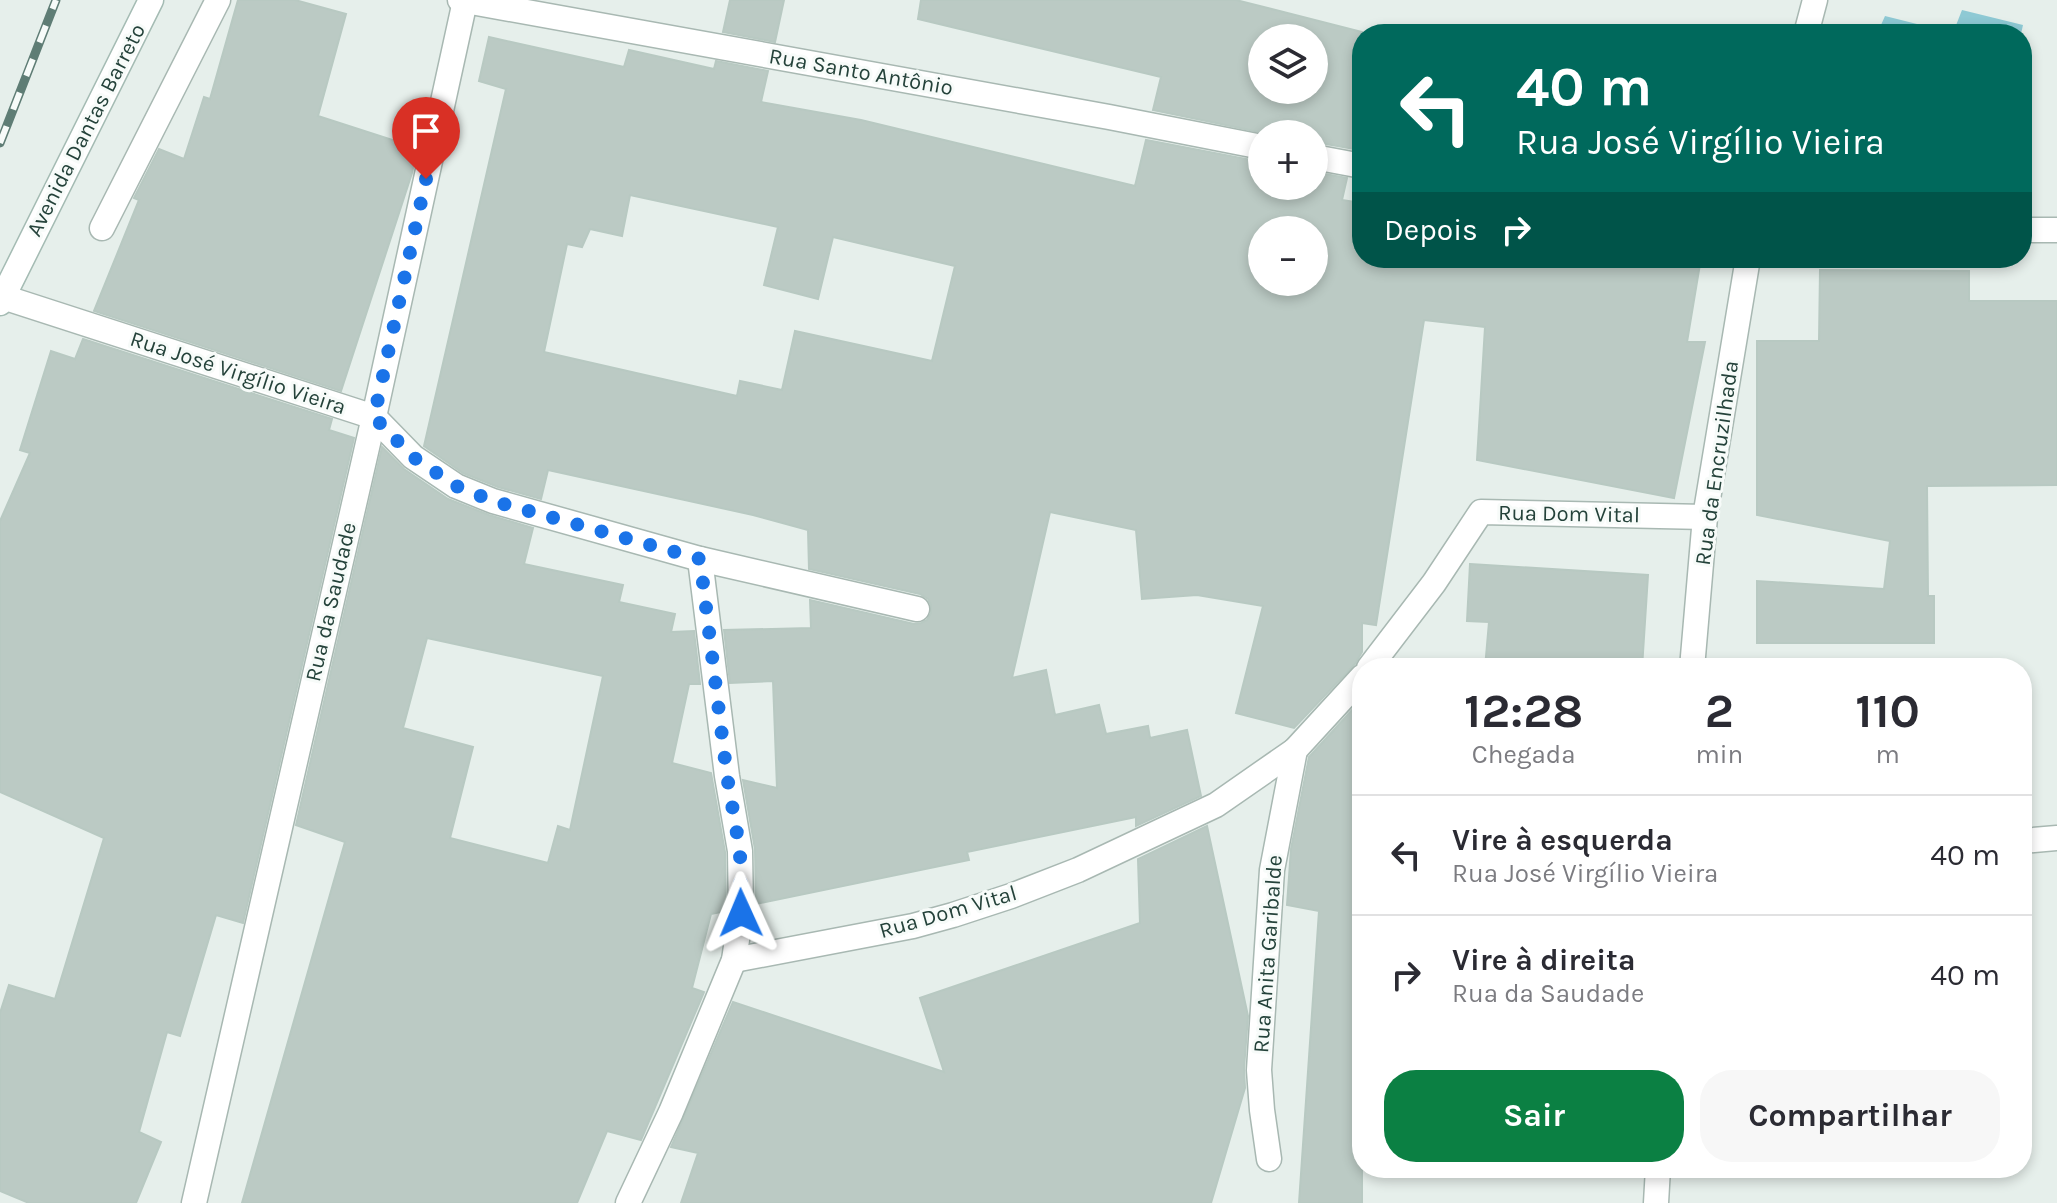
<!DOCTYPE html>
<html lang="pt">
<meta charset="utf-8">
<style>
:root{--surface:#fff;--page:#f7f7f7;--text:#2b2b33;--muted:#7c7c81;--line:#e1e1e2;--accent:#0b8043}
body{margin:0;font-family:Karla,sans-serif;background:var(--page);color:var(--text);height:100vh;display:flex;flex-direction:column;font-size:30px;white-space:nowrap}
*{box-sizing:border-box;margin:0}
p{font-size:26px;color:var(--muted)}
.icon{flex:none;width:44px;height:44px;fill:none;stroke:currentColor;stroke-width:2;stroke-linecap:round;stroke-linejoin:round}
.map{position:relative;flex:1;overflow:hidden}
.panel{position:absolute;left:1352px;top:658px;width:680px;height:520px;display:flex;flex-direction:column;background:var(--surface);border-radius:32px;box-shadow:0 4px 12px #0003}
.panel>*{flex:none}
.hud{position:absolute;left:1352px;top:24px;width:680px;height:244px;border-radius:32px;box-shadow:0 4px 12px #0003;background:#00695c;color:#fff;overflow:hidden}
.controls{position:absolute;left:1248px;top:24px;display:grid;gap:16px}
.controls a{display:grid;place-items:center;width:80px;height:80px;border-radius:50%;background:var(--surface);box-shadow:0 4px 12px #0003;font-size:40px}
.pin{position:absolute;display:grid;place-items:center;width:68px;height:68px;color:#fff;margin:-82px -34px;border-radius:50% 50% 50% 0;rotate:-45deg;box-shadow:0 0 8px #0007}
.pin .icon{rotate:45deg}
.me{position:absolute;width:88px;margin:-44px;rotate:359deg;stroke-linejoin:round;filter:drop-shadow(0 0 6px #0008)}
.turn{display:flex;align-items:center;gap:28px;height:168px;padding:0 32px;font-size:36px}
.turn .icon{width:104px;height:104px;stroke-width:2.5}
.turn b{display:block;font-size:56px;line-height:68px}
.then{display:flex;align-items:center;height:76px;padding:0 32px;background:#0003;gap:16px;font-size:30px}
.eta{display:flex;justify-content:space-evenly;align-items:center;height:136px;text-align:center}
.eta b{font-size:48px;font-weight:700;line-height:56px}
.action{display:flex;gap:16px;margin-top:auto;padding:16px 32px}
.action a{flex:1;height:92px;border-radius:32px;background:var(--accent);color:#fff;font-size:32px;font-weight:700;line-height:92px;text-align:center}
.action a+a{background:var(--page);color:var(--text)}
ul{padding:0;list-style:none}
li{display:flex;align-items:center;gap:24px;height:120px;padding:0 32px;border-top:2px solid var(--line)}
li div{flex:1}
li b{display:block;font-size:30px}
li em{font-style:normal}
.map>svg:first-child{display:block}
.water{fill:#8ec9d4}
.building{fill:#bbcac4;stroke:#b8c9c2;stroke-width:2;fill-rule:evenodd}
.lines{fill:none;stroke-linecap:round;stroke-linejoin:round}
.service-casing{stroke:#a8b8b2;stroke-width:27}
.minor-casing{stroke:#a8b8b2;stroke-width:27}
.secondary-casing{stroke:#a4bbb3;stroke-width:27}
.service{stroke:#fff;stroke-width:24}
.minor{stroke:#fff;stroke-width:24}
.secondary{stroke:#fff;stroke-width:24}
.rail-casing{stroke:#5f7d75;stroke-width:9}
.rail{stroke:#f7fbf9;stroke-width:6;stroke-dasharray:18;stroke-linecap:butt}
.route{stroke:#1a73e8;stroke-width:14;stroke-dasharray:0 25.2}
.labels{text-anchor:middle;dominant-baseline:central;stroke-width:6;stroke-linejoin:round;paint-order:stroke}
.street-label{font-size:22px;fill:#24423a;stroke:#f7fbf9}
</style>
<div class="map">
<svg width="2057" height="1203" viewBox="0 0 2057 1203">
<rect width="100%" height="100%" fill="#e6efeb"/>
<!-- water -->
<path class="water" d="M1962 10 2023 25 2021 34H1877L1885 16 1953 33Z"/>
<!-- building -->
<g class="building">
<path d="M238 0H295L346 14 318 116 417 148 412 173 341 391 94 311 139 200 134 198 159 149 184 159 204 97 210 99Z"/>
<path d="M730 0H784L775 42 723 32Z"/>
<path d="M921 0H1236L1362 32V120L1355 149 1314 142V134H1269L1153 110 1161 77 918 19ZM1262 38H1314V90H1262Z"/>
<path d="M489 37 624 67 629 50 714 69 716 61 768 71 761 102 861 120 1135 186 1146 140 1262 162V186H1314V172L1347 178 1342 200 1362 203V258H1701L1687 342H1705L1674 498 1477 460 1485 327 1424 320 1376 625 1362 623V652L1355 664 1294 728 1236 713 1263 606 1197 595 1142 599 1136 530 1050 512 1012 678 1046 670 1055 715 1099 705 1106 734 1148 726 1150 738 1187 730 1201 796 1136 826V817L967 852 969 860 756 904 755 849 743 780 777 788 773 681 730 683 724 630 811 628 810 600 914 624 921 623 927 620 931 613V605L928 599 920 594 809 569 808 530 753 515 548 470 541 499 498 487 463 473 424 446 506 89 479 81ZM630 195 778 227 764 285 818 299 833 237 955 266 932 361 795 331 782 390 740 381 737 396 544 352 567 244 582 247 590 229 622 236ZM1262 230H1314V282H1262Z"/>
<path d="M1820 270 1969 271V301H2057V485L1927 486 1928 596H1934V643H1757V581L1884 589 1890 541 1757 515V341H1819Z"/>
<path d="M83 339 332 419 329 430 354 438 243 923 216 915 180 1036 167 1032 139 1132 161 1142 136 1203H29L0 1191V1013L9 985 55 999 104 838 0 792V521L30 453 20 450 51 351 75 359Z"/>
<path d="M382 447 404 469 448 499 489 515 533 528 524 564 623 585 619 602 675 614 671 632 694 631 700 684H689L672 763 711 773 725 852 726 911 711 914 692 988 704 992 641 1140 607 1131 577 1203H242L345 842 296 825ZM427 638 603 676 570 830 558 826 548 863 450 838 473 747 403 728Z"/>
<path d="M1470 564 1648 575 1642 668H1485L1489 622 1467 621Z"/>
<path d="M1362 699V1203H1299L1319 911 1287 905 1291 849 1309 757Z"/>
<path d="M1207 826 1248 1016 1244 1069 1245 1088 1211 1203H681L698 1153 671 1147 733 1002 944 1072 920 998 1140 923 1138 859Z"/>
</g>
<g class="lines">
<defs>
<path id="service" d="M102 228 218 0"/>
<g id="minor">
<path d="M460 0 1109 117 1262 147"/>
<path d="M1806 34 1815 0"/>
<path d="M1314 157 1362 166"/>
<path d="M2022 230H2057"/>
<path d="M3 297 374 417 413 457 456 486 493 501 700 559 917 609"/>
<path d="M1369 668 1434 583 1481 512 1705 517"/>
<path d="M1692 668 1705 517 1748 258"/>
<path d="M2022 841 2057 838"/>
<path d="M734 960 913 926 953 915 1011 896 1078 870 1216 805 1295 750 1362 677"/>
<path d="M1269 1159 1262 1110 1259 1070 1272 870 1295 750"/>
<path d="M194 1203 374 417 465 1"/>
<path d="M628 1203 671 1112 734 960 741 913 740 851 727 776 700 559"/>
<path d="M1656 1203 1658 1168"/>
</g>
<path id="secondary" d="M0 303 151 0"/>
</defs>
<!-- service casing -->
<use href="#service" class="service-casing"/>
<!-- minor casing -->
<use href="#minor" class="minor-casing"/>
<!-- secondary casing -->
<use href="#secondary" class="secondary-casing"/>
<!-- service -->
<use href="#service" class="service"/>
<!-- minor -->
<use href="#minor" class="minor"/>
<!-- secondary -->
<use href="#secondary" class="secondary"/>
<defs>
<path id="rail" d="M0 143 56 0"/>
</defs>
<!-- rail casing -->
<use href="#rail" class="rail-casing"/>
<!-- rail -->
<use href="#rail" class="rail"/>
</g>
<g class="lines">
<!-- route -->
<path class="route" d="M426 179 374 417 413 457 456 486 493 501 700 559 727 776 740 851 741 913"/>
</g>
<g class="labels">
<!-- street labels -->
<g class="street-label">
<text transform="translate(861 72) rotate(10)">Rua Santo Antônio</text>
<text transform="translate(86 130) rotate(-63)">Avenida Dantas Barreto</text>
<text transform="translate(238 373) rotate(18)">Rua José Virgílio Vieira</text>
<text transform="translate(1717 463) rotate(-82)">Rua da Encruzilhada</text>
<text transform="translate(1569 514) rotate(1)">Rua Dom Vital</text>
<text transform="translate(331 602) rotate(-77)">Rua da Saudade</text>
<text transform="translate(948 912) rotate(-16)">Rua Dom Vital</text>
<text transform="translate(1268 954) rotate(-86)">Rua Anita Garibalde</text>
</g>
</g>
</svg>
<div class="controls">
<a><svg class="icon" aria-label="layers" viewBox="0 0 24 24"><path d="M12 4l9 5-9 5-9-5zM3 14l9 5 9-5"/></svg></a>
<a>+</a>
<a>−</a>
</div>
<div class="pin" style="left:426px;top:179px;background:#d93025"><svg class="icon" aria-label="arrive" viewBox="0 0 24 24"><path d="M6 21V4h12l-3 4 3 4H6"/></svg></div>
<svg class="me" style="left:741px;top:913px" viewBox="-20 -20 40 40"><path d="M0-17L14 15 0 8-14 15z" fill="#1a73e8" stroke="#fff" stroke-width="4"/></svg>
<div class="hud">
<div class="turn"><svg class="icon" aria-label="left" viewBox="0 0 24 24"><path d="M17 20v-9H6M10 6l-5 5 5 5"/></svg><div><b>40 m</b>Rua José Virgílio Vieira</div></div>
<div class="then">Depois<svg class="icon" aria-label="right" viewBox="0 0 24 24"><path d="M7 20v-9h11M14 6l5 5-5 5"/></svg></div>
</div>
<section class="panel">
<div class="eta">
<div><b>12:28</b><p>Chegada</p></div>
<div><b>2</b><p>min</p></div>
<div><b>110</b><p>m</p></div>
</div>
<ul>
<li><svg class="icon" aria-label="left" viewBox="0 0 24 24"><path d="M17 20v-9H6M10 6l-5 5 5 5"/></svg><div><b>Vire à esquerda</b><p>Rua José Virgílio Vieira</p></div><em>40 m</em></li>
<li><svg class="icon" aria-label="right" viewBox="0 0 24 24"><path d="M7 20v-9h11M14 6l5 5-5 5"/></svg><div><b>Vire à direita</b><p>Rua da Saudade</p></div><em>40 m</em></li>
</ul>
<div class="action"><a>Sair</a><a>Compartilhar</a></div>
</section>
</div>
